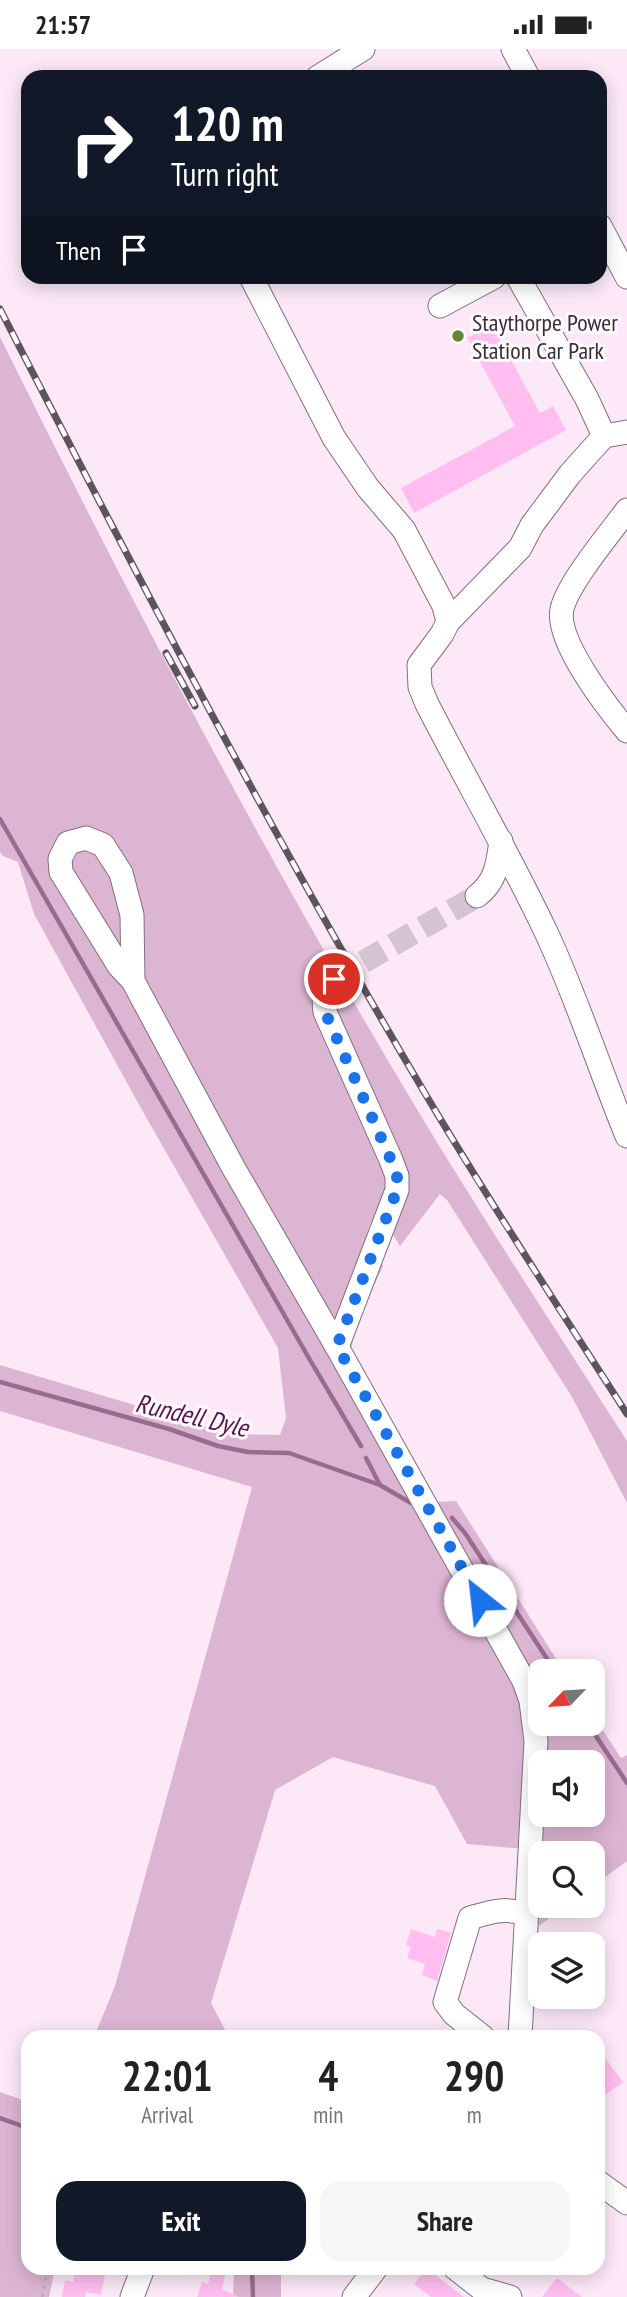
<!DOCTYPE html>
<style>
:root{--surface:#fff;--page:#f6f6f6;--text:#222;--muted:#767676;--accent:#111827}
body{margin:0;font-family:"PT Sans Narrow",sans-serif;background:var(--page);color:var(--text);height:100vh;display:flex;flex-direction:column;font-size:26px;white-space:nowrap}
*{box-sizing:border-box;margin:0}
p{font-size:23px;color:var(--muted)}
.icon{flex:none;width:38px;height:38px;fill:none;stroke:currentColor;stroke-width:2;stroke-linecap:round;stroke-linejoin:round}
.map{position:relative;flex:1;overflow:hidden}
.sheet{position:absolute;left:21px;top:1981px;width:584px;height:245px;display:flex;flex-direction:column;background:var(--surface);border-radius:21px;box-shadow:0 4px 18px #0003}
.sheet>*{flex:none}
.hud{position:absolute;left:21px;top:21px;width:586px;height:214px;border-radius:21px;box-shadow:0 4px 18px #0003;background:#111827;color:#fff;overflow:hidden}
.needle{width:46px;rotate:245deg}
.controls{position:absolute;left:528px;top:1610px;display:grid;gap:14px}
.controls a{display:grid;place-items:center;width:77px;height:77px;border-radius:14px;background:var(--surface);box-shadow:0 4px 18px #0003;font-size:35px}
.pin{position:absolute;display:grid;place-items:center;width:60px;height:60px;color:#fff;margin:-30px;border:4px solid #fff;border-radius:50%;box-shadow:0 2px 7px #0007}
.me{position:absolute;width:77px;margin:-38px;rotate:331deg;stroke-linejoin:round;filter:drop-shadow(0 0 5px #0008)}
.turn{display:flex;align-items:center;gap:24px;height:147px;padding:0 35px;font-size:32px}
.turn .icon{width:91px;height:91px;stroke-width:2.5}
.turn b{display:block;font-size:49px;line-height:60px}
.then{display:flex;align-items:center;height:66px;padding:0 35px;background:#0003;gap:14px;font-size:26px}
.eta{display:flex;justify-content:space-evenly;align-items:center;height:119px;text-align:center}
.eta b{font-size:42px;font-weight:800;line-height:49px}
.action{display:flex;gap:14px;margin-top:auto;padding:14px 35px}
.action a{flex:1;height:80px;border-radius:21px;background:var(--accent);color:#fff;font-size:28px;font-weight:800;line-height:80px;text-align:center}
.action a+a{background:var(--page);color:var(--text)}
.status{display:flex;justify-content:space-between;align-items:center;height:49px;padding:0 35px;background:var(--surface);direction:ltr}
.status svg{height:19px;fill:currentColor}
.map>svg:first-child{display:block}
.green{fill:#dcb5d2;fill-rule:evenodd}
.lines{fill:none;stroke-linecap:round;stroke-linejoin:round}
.stream{stroke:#996c8f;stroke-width:4.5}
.building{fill:#ffbeef}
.minor-tunnel{stroke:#d4c3d0;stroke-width:23;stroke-dasharray:23 11;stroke-linecap:butt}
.minor-casing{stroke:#816f7d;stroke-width:25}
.path{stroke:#baaab6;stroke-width:2.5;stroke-dasharray:3.5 5;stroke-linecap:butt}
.minor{stroke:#fff;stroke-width:23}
.rail-casing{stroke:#5e545b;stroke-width:7}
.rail{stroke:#fffafd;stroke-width:4.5;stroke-dasharray:13;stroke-linecap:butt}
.route{stroke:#1a73e8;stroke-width:12;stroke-dasharray:0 21.6}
.poi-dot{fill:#688235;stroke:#fffafd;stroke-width:2.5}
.labels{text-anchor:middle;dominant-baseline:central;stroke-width:6;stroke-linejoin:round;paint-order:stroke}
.poi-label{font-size:24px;fill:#362e34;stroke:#fffafd;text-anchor:start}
.water-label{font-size:26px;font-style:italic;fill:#5b1150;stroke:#fffafd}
</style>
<div class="status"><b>21:57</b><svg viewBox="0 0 49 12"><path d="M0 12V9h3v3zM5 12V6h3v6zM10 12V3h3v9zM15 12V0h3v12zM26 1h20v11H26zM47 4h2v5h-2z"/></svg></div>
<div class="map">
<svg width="627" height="2248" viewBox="0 0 627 2248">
<rect width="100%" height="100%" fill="#fce8f7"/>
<!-- green -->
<g class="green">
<path d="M0 288C129 549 265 807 415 1057 483 1170 556 1281 627 1392V1454L572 1348 447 1151 440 1145 400 1197 378 1161C360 1190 367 1189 383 1217L355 1278 350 1308 431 1450 437 1453 456 1452 564 1622H541V1675H593V1666L621 1709 627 1706V1812L593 1837V1804H541V1857H566L540 1876 535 1873 537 1801 467 1795 435 1737 333 1708 275 1741 211 1954 229 1988H94L115 1937 252 1438 0 1362V1316L232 1385 280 1386 286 1369 278 1299 142 1061 34 865 18 813 3 807 0 803ZM541 1713H593V1766H541Z"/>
<path d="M0 2043 28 2053V2219H55L49 2248H0Z"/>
<path d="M234 2219H281V2248H233Z"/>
</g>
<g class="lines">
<!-- stream -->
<g class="stream">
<path d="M0 770 310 1311 361 1397"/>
<path d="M0 1333 169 1380 218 1397 248 1403 289 1404 380 1436 411 1454"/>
<path d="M366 1409 380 1436"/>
<path d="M452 1469 465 1484 555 1622"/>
<path d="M588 1675 627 1734"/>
<path d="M0 2069 28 2079"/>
<path d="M252 2219 253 2248"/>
</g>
</g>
<!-- building -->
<g class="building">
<path d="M492 276 540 364 553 357 566 381 414 464 401 439 515 377 467 289Z"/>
<path d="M411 1880 435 1888 437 1880 451 1884 437 1932 422 1926 425 1915 407 1909 411 1898 406 1896Z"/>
<path d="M598 2000 623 2033 598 2051Z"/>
<path d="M212 2219H227L222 2240 239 2248H197L202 2233 208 2235Z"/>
<path d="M426 2219 464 2248H431L414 2235Z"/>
<path d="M75 2220 105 2226 101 2246 86 2243 85 2248H62L65 2231 73 2233Z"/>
<path d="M557 2229 582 2248H542Z"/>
</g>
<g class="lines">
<!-- minor-tunnel -->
<path class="minor-tunnel" d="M334 930 477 847"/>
<defs>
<g id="minor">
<path d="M513 0 528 28"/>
<path d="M318 28 363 0"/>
<path d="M600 177 627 228"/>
<path d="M251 228 334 389 368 439 404 481 444 557 448 573 442 585 419 616 420 638 427 655C466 731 509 805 546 883 577 949 599 1019 627 1087"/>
<path d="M518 228 587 350 604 387"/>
<path d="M440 257 494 228"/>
<path d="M627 461C610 484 568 534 562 560 555 591 607 658 627 682"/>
<path d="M448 573 520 499 532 476 570 425 604 387 627 383"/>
<path d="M477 847C496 833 498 814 501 792"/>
<path d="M334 930C324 941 323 949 325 963L391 1111 397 1127V1141L337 1298"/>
<path d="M133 932 132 866 121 824 103 796 86 789 68 794 60 810 61 823 119 917 133 932 233 1118 337 1298 524 1632 531 1652 536 1692 520 1988"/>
<path d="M483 1988 454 1965 445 1953 470 1869C491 1863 505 1858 526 1865"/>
<path d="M598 2133 627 2154"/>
<path d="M455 2219 482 2240 510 2248"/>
<path d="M132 2248 143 2219"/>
<path d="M354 2248 376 2219"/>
</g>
</defs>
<!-- minor casing -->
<use href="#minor" class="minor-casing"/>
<!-- path -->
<path class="path" d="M42 2248 48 2219"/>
<!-- minor -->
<use href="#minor" class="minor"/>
<defs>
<g id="rail">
<path d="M0 260C136 525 274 790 426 1046 490 1154 559 1259 627 1365"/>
<path d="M166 604 195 657"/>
</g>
</defs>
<!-- rail casing -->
<use href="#rail" class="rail-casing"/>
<!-- rail -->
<use href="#rail" class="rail"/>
</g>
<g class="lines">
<!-- route -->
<path class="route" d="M334 930C324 941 323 949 325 963L391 1111 397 1128V1141L337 1297 480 1551"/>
</g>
<!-- markers -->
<circle class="poi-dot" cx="458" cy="287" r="7"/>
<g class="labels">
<!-- poi labels -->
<g class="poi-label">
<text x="472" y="273">Staythorpe Power<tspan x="472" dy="28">Station Car Park</tspan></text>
</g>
<!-- water labels -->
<g class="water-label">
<text transform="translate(192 1366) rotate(13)">Rundell Dyle</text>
</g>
</g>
</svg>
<div class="controls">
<a><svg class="needle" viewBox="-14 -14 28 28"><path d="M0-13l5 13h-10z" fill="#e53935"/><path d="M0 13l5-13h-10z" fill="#767676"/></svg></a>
<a><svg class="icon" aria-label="sound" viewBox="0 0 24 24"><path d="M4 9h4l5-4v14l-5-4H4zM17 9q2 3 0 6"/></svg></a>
<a><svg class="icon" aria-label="search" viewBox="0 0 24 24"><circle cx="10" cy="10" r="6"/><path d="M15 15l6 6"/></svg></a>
<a><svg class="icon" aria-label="layers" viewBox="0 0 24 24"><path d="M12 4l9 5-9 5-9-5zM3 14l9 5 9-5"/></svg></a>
</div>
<div class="pin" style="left:334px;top:930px;background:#d93025"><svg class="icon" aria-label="arrive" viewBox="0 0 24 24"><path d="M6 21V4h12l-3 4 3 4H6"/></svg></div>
<svg class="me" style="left:480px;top:1551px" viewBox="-20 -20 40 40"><circle r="19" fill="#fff"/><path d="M0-13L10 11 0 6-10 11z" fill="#1a73e8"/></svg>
<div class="hud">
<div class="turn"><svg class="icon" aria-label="right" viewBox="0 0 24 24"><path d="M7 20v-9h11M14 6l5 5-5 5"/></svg><div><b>120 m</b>Turn right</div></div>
<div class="then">Then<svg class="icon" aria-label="arrive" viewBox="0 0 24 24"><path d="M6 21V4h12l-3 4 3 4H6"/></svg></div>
</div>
<section class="sheet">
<div class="eta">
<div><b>22:01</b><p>Arrival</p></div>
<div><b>4</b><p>min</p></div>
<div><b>290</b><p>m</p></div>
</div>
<div class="action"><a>Exit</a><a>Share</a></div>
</section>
</div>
